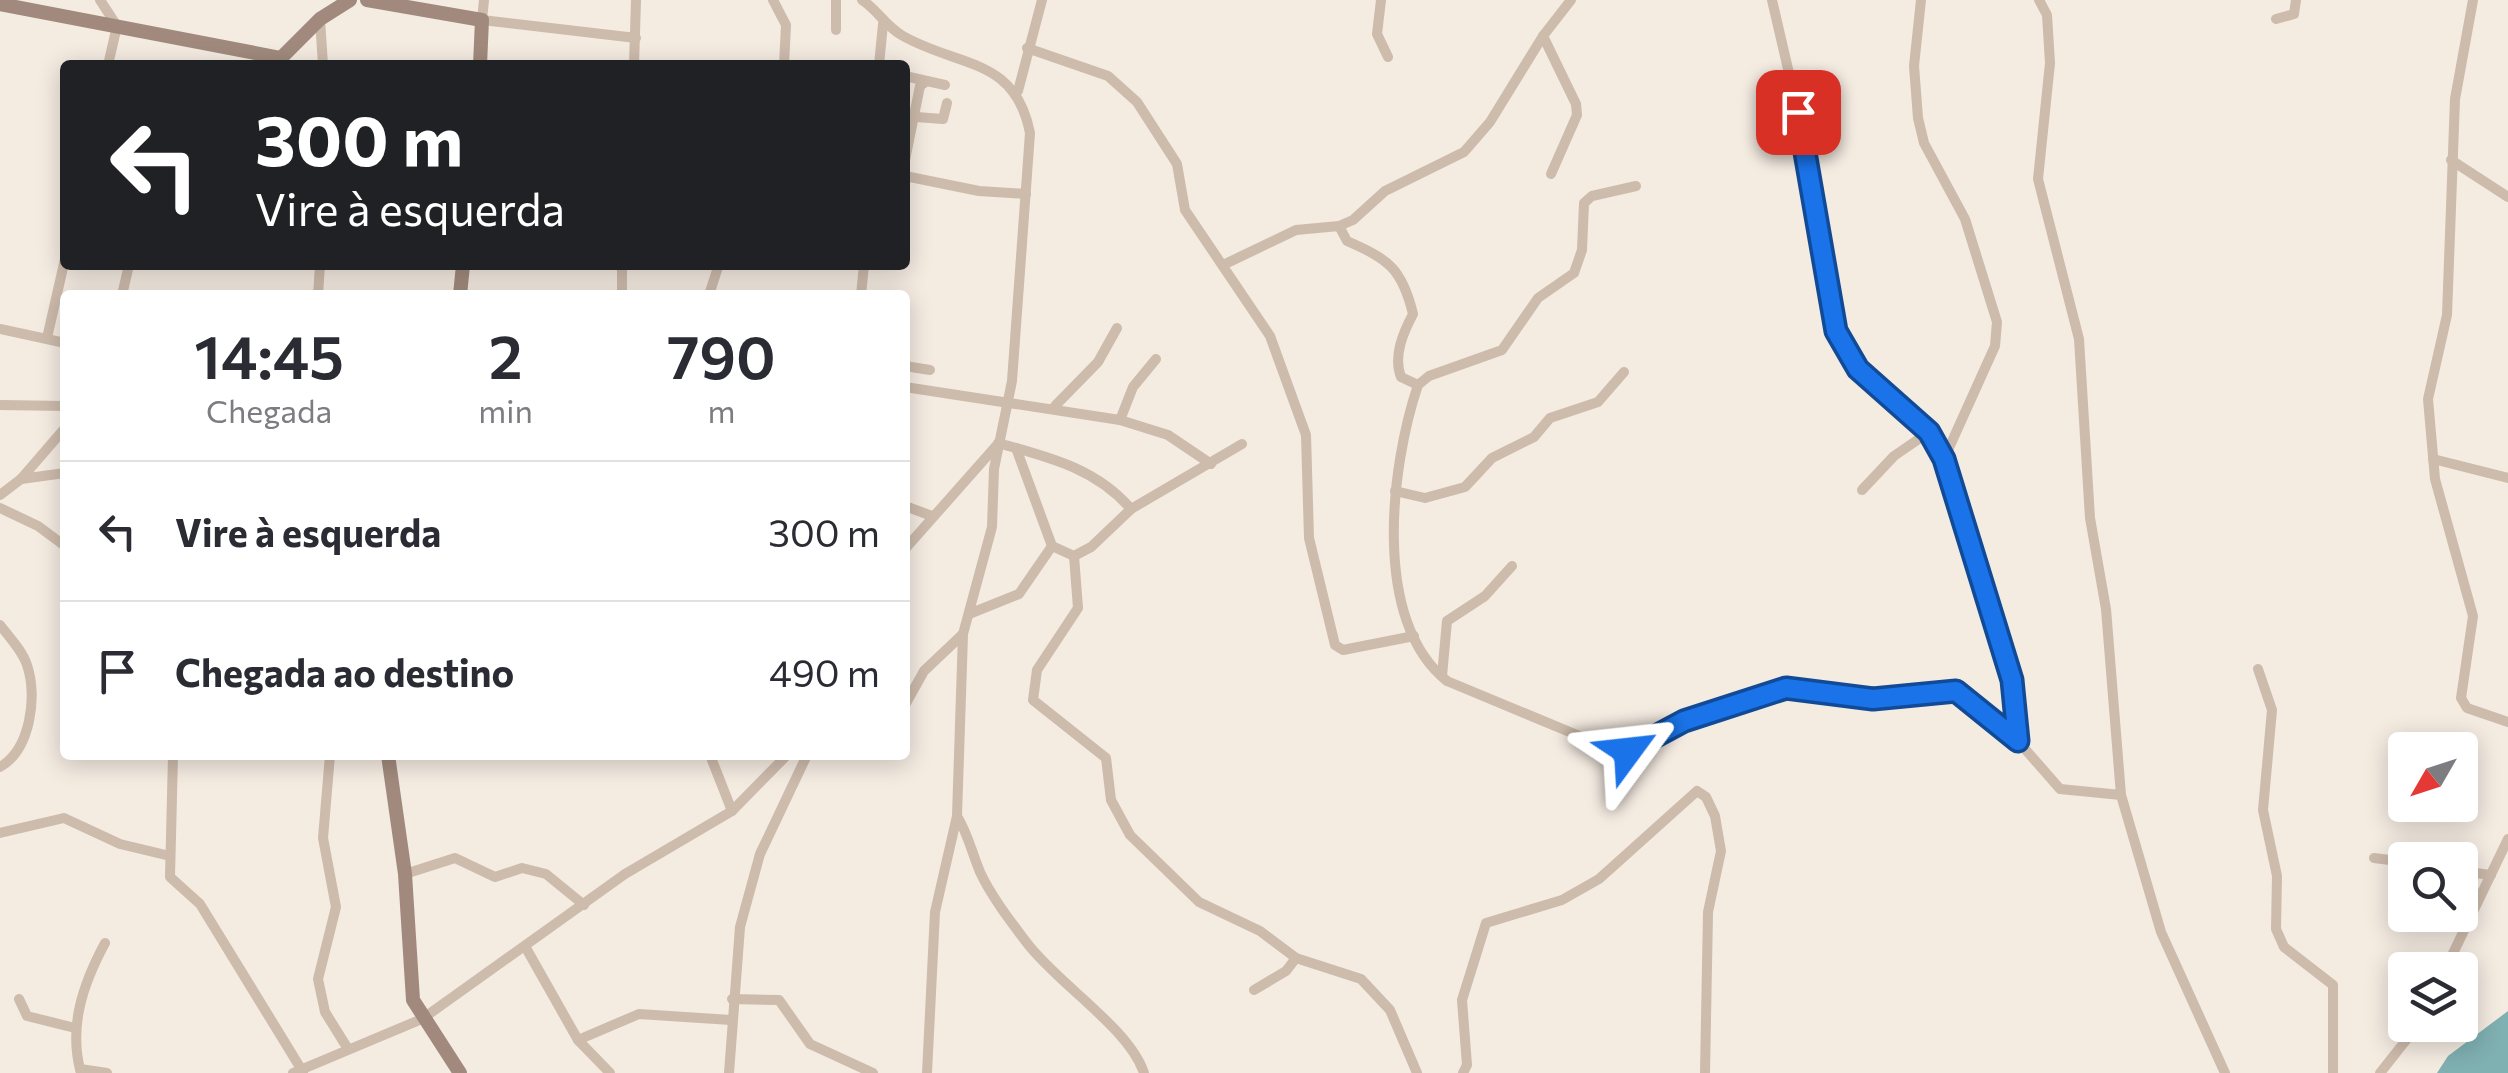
<!DOCTYPE html>
<html lang="pt">
<meta charset="utf-8">
<style>
:root{--surface:#fff;--page:#f2f2f3;--text:#2b2b33;--muted:#7c7c81;--line:#e1e1e2}
body{margin:0;font-family:Commissioner,sans-serif;background:var(--page);color:var(--text);height:100vh;display:flex;flex-direction:column;font-size:38px;white-space:nowrap}
*{box-sizing:border-box;margin:0}
p{font-size:32px;color:var(--muted)}
.icon{flex:none;width:55px;height:55px;fill:none;stroke:currentColor;stroke-width:2;stroke-linecap:round;stroke-linejoin:round}
.map{position:relative;flex:1;overflow:hidden}
.details{position:absolute;left:60px;top:290px;width:850px;height:470px;display:flex;flex-direction:column;background:var(--surface);border-radius:10px;box-shadow:0 5px 25px #0003}
.details>*{flex:none}
.guide{position:absolute;left:60px;top:60px;width:850px;height:210px;border-radius:10px;box-shadow:0 5px 25px #0003;background:#202124;color:#fff;overflow:hidden}
.needle{width:65px;rotate:231deg}
.buttons{position:absolute;left:2388px;top:732px;display:grid;gap:20px}
.buttons a{display:grid;place-items:center;width:90px;height:90px;border-radius:10px;background:var(--surface);box-shadow:0 5px 25px #0003;font-size:50px}
.pin{position:absolute;display:grid;place-items:center;width:85px;height:85px;color:#fff;margin:-42px;border-radius:20px;box-shadow:0 5px 15px #0006}
.me{position:absolute;width:110px;margin:-55px;rotate:60deg;stroke-linejoin:round;filter:drop-shadow(0 0 8px #0008)}
.turn{display:flex;align-items:center;gap:35px;height:210px;padding:0 30px;font-size:45px}
.turn .icon{width:130px;height:130px;stroke-width:2.5}
.turn b{display:block;font-size:70px;line-height:85px}
.eta{display:flex;justify-content:space-evenly;align-items:center;height:170px;text-align:center}
.eta b{font-size:60px;font-weight:600;line-height:70px}
ul{padding:0;list-style:none}
li{display:flex;align-items:center;gap:30px;height:140px;padding:0 30px;border-top:2px solid var(--line)}
li div{flex:1}
li b{display:block;font-size:38px}
li em{font-style:normal}
.map>svg:first-child{display:block}
.water{fill:#7fb0b2}
.lines{fill:none;stroke-linecap:round;stroke-linejoin:round}
.street{stroke:#cdbbac;stroke-width:10}
.secondary{stroke:#a18a7d;stroke-width:14}
.route-casing{stroke:#114b97;stroke-width:25}
.route{stroke:#1a73e8;stroke-width:18}
</style>
<div class="map">
<svg width="2508" height="1073" viewBox="0 0 2508 1073">
<rect width="100%" height="100%" fill="#f4ebe1"/>
<!-- water -->
<path class="water" d="M2508 1011V1073H2437L2448 1056Z"/>
<g class="lines">
<!-- street -->
<g class="street">
<path d="M100 0 117 26 108 65"/>
<path d="M484 0 482 20 636 38"/>
<path d="M773 0 786 25 784 65"/>
<path d="M862 0C878 10 885 26 903 36 960 68 1015 57 1030 133L1012 381 994 469 992 527 963 634 957 816 935 912 927 1073"/>
<path d="M1381 0 1377 34 1388 57"/>
<path d="M1772 0 1798 112 1836 331 1858 369 1929 432 1944 459"/>
<path d="M1921 0 1914 66 1918 118 1924 143 1965 219 1997 322 1995 346 1944 459 2012 680 2018 740"/>
<path d="M2039 0 2047 15 2050 63 2038 179 2079 339 2090 518 2106 609 2121 795 2161 932 2225 1073"/>
<path d="M2473 0 2455 99 2447 315 2428 399 2435 479 2473 616 2461 698 2467 708 2508 722"/>
<path d="M320 19 323 65"/>
<path d="M2276 19 2294 14 2296 0"/>
<path d="M836 30V0"/>
<path d="M1543 36 1576 104 1577 115 1551 174"/>
<path d="M1027 48 1108 76 1137 102 1177 164 1185 210 1270 336 1306 435 1309 538 1335 645 1343 650 1414 636"/>
<path d="M634 65 636 0"/>
<path d="M879 65 883 24"/>
<path d="M905 76 927 81"/>
<path d="M1018 91 1042 0"/>
<path d="M916 117 943 119 947 103"/>
<path d="M905 160 920 86 927 81 945 85"/>
<path d="M2451 160 2508 197"/>
<path d="M905 176 979 191 1026 194"/>
<path d="M1636 186 1592 196 1584 203 1582 250 1574 273 1538 298 1502 350 1429 376 1418 385C1391 465 1371 621 1447 681L1618 752 1684 721 1786 688 1873 699 1955 691 2018 741 2060 789 2121 795"/>
<path d="M1339 226 1347 241C1388 259 1402 268 1413 314 1403 333 1393 356 1401 377L1418 385"/>
<path d="M1223 265 1296 230 1339 226 1353 220 1385 191 1464 152 1490 122 1543 36 1571 0"/>
<path d="M122 295 129 265"/>
<path d="M318 295 320 265"/>
<path d="M622 295V265"/>
<path d="M709 295 718 267"/>
<path d="M861 295 864 265"/>
<path d="M0 329 65 343"/>
<path d="M47 338 65 259"/>
<path d="M905 366 930 370"/>
<path d="M905 387 1120 420 1168 435 1211 464"/>
<path d="M0 405 65 406"/>
<path d="M1055 406 1098 362 1117 328"/>
<path d="M1120 420 1133 387 1156 359"/>
<path d="M998 443C1048 457 1096 468 1131 509"/>
<path d="M1016 448 1052 546 1074 556 1091 547 1131 509 1242 444"/>
<path d="M2433 459 2508 478"/>
<path d="M21 479 65 473"/>
<path d="M1862 490 1894 456 1929 432"/>
<path d="M1395 491 1425 498 1465 487 1492 458 1534 437 1550 418 1598 402 1624 372"/>
<path d="M0 495 21 479 65 428"/>
<path d="M905 506 932 516"/>
<path d="M0 508 38 526 65 546"/>
<path d="M905 549 997 445"/>
<path d="M1074 556 1078 608 1037 670 1033 700 1106 758 1111 800 1130 835 1199 902 1260 931 1296 958 1361 979 1390 1010 1417 1073"/>
<path d="M969 614 1019 594 1052 546"/>
<path d="M0 625C9 637 22 650 27 665 38 697 30 750 0 767"/>
<path d="M2258 669 2272 710 2263 810 2277 876 2276 929 2284 947 2333 985V1073"/>
<path d="M1442 676 1447 621 1485 596 1512 566"/>
<path d="M905 705 924 671 963 634"/>
<path d="M173 755 170 877 200 904 303 1072"/>
<path d="M330 755 323 838 336 907 318 979 325 1012 348 1049"/>
<path d="M710 755 732 811"/>
<path d="M957 816C968 834 972 853 980 872 991 896 1011 922 1027 943 1058 984 1129 1028 1144 1073"/>
<path d="M0 833 64 818 120 844 170 856"/>
<path d="M2374 858 2405 862"/>
<path d="M2460 871 2491 875"/>
<path d="M405 874 455 858 495 877 522 868 546 874 584 905"/>
<path d="M526 948 578 1040 610 1073"/>
<path d="M2445 970 2508 839"/>
<path d="M1254 990 1286 971 1296 958"/>
<path d="M19 999 27 1016 75 1028"/>
<path d="M732 999 779 1000 810 1044 873 1073"/>
<path d="M578 1040 639 1014 731 1020"/>
<path d="M80 1069 107 1073"/>
<path d="M81 1073C68 1027 83 984 105 943"/>
<path d="M293 1073 422 1019 625 874 732 811 787 755"/>
<path d="M729 1073 740 927 760 854 807 755"/>
<path d="M1463 1073 1467 1065 1462 1000 1486 923 1562 900 1599 879 1697 791 1706 797 1715 816 1721 851 1708 912 1705 1073"/>
<path d="M2380 1073 2418 1025"/>
</g>
<!-- secondary -->
<g class="secondary">
<path d="M367 0 482 20 480 65"/>
<path d="M0 4 281 58 320 19 350 0"/>
<path d="M460 295 463 265"/>
<path d="M388 755 405 874 413 1000 460 1073"/>
</g>
</g>
<g class="lines">
<defs>
<path id="route" d="M1628 751 1684 721 1786 688 1873 699 1956 691 2018 741 2012 680 1944 459 1929 432 1858 369 1836 331 1798 112"/>
</defs>
<!-- route casing -->
<use href="#route" class="route-casing"/>
<!-- route -->
<use href="#route" class="route"/>
</g>
</svg>
<div class="buttons">
<a><svg class="needle" viewBox="-14 -14 28 28"><path d="M0-13l5 13h-10z" fill="#e53935"/><path d="M0 13l5-13h-10z" fill="#7c7c81"/></svg></a>
<a><svg class="icon" aria-label="search" viewBox="0 0 24 24"><circle cx="10" cy="10" r="6"/><path d="M15 15l6 6"/></svg></a>
<a><svg class="icon" aria-label="layers" viewBox="0 0 24 24"><path d="M12 4l9 5-9 5-9-5zM3 14l9 5 9-5"/></svg></a>
</div>
<div class="pin" style="left:1798px;top:112px;background:#d93025"><svg class="icon" aria-label="arrive" viewBox="0 0 24 24"><path d="M6 21V4h12l-3 4 3 4H6"/></svg></div>
<svg class="me" style="left:1628px;top:751px" viewBox="-20 -20 40 40"><path d="M0-17L14 15 0 8-14 15z" fill="#1a73e8" stroke="#fff" stroke-width="4"/></svg>
<div class="guide">
<div class="turn"><svg class="icon" aria-label="left" viewBox="0 0 24 24"><path d="M17 20v-9H6M10 6l-5 5 5 5"/></svg><div><b>300 m</b>Vire à esquerda</div></div>
</div>
<section class="details">
<div class="eta">
<div><b>14:45</b><p>Chegada</p></div>
<div><b>2</b><p>min</p></div>
<div><b>790</b><p>m</p></div>
</div>
<ul>
<li><svg class="icon" aria-label="left" viewBox="0 0 24 24"><path d="M17 20v-9H6M10 6l-5 5 5 5"/></svg><div><b>Vire à esquerda</b></div><em>300 m</em></li>
<li><svg class="icon" aria-label="arrive" viewBox="0 0 24 24"><path d="M6 21V4h12l-3 4 3 4H6"/></svg><div><b>Chegada ao destino</b></div><em>490 m</em></li>
</ul>
</section>
</div>
